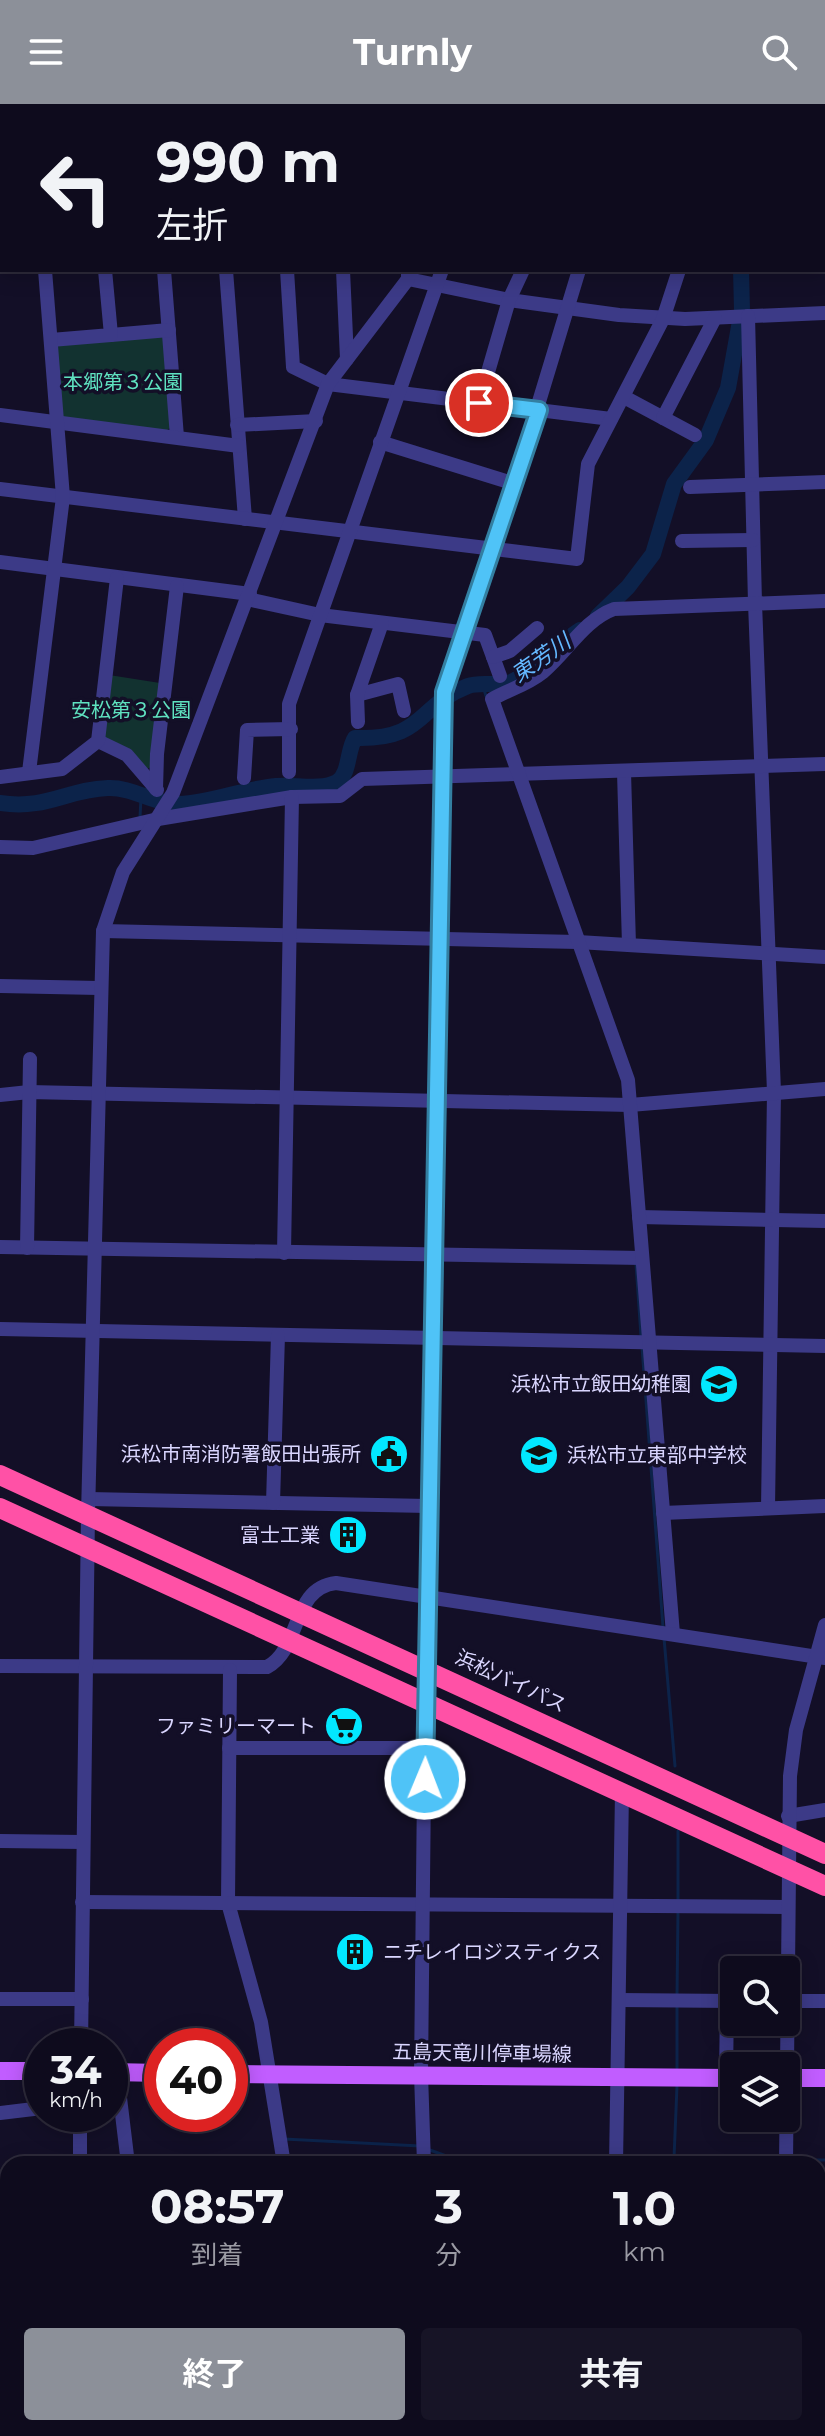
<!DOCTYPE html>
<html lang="ja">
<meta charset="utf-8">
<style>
:root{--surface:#0e0b1d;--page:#171426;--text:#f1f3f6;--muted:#9b9ba4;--line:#2e2b3b;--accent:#8c9099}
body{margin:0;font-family:Montserrat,"Noto Sans JP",sans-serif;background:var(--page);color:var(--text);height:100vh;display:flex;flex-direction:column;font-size:30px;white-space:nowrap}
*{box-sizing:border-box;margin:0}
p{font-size:26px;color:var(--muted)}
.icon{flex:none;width:44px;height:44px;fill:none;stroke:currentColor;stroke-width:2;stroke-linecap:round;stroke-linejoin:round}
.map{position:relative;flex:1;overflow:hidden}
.sheet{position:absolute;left:0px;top:2052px;width:826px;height:280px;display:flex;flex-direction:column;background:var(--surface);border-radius:24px 24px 0 0;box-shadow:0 4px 20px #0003,0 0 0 2px var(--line)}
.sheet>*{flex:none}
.banner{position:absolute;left:0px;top:0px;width:826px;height:168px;box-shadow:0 4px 20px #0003,0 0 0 2px var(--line);background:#0e0b1d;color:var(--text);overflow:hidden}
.controls{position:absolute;left:720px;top:1852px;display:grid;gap:16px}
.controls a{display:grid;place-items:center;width:80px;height:80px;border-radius:8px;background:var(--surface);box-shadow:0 4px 20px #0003,0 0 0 2px var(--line);font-size:40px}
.speed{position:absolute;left:24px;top:1924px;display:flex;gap:16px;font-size:40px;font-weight:700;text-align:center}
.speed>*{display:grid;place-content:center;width:104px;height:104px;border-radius:50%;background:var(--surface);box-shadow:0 4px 20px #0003,0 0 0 2px var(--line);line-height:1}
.speed small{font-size:20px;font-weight:400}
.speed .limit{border:12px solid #d22;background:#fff;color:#111}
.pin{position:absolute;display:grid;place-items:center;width:68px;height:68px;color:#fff;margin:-34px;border:4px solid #fff;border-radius:50%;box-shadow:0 2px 8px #0007}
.me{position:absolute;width:88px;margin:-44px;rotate:1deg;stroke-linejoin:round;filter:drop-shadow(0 0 6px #0008)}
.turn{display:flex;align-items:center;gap:28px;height:168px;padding:0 24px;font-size:36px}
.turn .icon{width:104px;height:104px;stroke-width:2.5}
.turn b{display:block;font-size:56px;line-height:68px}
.eta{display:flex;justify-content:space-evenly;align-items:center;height:136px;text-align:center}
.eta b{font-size:48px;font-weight:700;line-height:56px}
.button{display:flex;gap:16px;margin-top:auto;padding:16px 24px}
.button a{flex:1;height:92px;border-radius:8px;background:var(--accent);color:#fff;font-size:32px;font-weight:700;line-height:92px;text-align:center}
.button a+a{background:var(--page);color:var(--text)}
header{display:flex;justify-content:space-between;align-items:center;height:104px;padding:0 24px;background:var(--accent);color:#fff;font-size:36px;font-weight:700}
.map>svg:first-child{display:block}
.forest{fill:url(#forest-firs)}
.park{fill:#123230}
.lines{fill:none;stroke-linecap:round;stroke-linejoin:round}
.stream{stroke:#0c234a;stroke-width:3}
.river{stroke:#0c234a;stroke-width:16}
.minor{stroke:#3c3a87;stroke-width:14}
.major{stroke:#c15dff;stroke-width:18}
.highway{stroke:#ff51a6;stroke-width:20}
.route-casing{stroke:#337fa1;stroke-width:20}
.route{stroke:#4fc3f7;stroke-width:14}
.labels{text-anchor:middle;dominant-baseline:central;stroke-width:7;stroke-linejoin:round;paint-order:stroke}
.park-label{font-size:20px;fill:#5fe2c0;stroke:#130f27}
.poi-label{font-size:20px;fill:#dad6ff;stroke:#130f27;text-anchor:end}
.street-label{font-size:20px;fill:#dad6ff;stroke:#130f27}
.water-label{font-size:22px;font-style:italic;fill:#64b8ff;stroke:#130f27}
</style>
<header><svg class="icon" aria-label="menu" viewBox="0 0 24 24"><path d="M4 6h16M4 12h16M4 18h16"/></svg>Turnly<svg class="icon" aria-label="search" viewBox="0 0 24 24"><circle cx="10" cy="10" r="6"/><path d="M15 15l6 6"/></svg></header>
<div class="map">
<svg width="825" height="2332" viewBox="0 0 825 2332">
<defs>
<pattern id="forest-firs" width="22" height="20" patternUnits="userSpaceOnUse" patternTransform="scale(2)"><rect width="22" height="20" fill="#123230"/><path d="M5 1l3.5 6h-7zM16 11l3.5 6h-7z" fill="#344f4f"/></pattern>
</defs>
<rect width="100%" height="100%" fill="#130f27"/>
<!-- forest -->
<path class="forest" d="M0 2297 8 2301V2324H53L69 2332H0Z"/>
<!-- park -->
<g class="park">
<path d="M163 231 171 323 166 327 63 314 56 241Z"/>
<path d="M109 571 160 579 151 663 145 666 101 634Z"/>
</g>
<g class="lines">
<!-- stream -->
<g class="stream">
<path d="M482 579 486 592"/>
<path d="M140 713 141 694"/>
<path d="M636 1160 641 1232"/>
<path d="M642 1243 663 1523"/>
<path d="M664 1534 675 1662"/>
<path d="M678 1796V1727"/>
<path d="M677 1892 678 1808"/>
<path d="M677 1964V1900"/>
<path d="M284 2035 420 2042"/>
<path d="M427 2045 463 2058 613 2056"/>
<path d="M674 2054 677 1982"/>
<path d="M621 2055 781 2056"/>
<path d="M793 2056H825"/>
</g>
<!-- river -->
<g class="river">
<path d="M755 2 756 0"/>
<path d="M598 512 628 483 653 450 674 380 706 336 728 284 742 206 741 166"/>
<path d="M0 699C47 706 68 685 108 684 133 683 153 700 179 700 211 699 243 685 276 682 294 680 320 687 337 678 350 670 347 646 355 634 426 636 416 602 468 582 481 577 498 583 511 578 532 569 559 539 580 526"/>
</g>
<!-- minor -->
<g class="minor">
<path d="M32 0V2"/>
<path d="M92 0V2"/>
<path d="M151 0 152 2"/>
<path d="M213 0V2"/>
<path d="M274 0V2"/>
<path d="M333 0V2"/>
<path d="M400 2 431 0"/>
<path d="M501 2 502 0"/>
<path d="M689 2 690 0"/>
<path d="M765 2 766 0"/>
<path d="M824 97H825"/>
<path d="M0 113H2"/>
<path d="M164 166 177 333"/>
<path d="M226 166 245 415"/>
<path d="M287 166 293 263 328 280 611 315"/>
<path d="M343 166 347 255"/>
<path d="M408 175 509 196 619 211 685 215 825 209"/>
<path d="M748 212 755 499 774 988 768 1404"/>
<path d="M111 231 169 226"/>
<path d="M51 236 111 231 105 166"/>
<path d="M624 293 695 331"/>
<path d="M479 299 509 196 523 166"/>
<path d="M0 311 239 342"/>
<path d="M663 314 715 214"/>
<path d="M237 321 316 317"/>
<path d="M380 338 515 380"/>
<path d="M690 383 825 378"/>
<path d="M0 385 577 455 588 360 663 215 679 166"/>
<path d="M682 437 753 436"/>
<path d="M0 458 250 490"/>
<path d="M247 495 320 511 485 531 500 572"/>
<path d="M493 553 510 547 537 524"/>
<path d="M357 591 398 580 404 607"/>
<path d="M358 618 357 591 382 519"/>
<path d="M98 637 127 651 157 686"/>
<path d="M29 668 63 393 45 166"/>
<path d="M289 668V600L442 166"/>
<path d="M624 668 629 841"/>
<path d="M0 673 62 665 98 637 117 474"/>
<path d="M244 674 247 626 291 625"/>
<path d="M156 685 157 650 177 482"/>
<path d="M0 743 33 744 158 715 292 693 340 692 362 675 825 660"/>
<path d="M103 827 578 838 825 853"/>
<path d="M0 882 99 884"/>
<path d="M0 991 29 988 630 1001 825 985"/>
<path d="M639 1113 825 1117"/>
<path d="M0 1143 642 1154"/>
<path d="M27 1144 30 955"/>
<path d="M284 1149 292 693"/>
<path d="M0 1225 825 1242"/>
<path d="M89 1395 428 1402"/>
<path d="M273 1399 278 1231"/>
<path d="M663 1409 825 1402"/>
<path d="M673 1530 628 976 492 595C510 585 527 581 543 568 567 548 584 516 614 505L825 497"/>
<path d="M0 1562 267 1563C302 1544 291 1484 336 1479L825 1554"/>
<path d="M230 1566 228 1799 261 1918 284 2060"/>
<path d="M229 1644H425"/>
<path d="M788 1712 825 1706"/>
<path d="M0 1737 83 1738"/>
<path d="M82 1798 787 1803"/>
<path d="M0 1895H82"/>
<path d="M619 1896 734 1897"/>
<path d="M786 1897H825"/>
<path d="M81 1942 88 1410 103 827 123 768 173 689 328 280 408 175V166"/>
<path d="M117 1969 128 2060"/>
<path d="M726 1974 727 1897"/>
<path d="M0 2009 42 2004"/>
<path d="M80 2010V2060"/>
<path d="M424 2060 421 1970 426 1491 444 588 494 446 579 166"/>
<path d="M616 2060 622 1688"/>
<path d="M786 2060 790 1672 796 1626 825 1521"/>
<path d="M818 2142 825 2143"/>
<path d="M0 2174H8"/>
<path d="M0 2249 8 2247"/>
<path d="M0 2294H8"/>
<path d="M818 2307 825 2308"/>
<path d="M86 2324V2332"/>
<path d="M447 2324 451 2332"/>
<path d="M0 2331 3 2332"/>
<path d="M418 2332V2324"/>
</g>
<!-- major -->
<g class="major">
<path d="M0 1967H42"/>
<path d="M110 1968 162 1969"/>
<path d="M230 1970 734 1974"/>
<path d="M786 1974H825"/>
</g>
<!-- highway -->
<g class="highway">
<path d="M0 1371 825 1750"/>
<path d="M0 1404 825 1782"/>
</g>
</g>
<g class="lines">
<defs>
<path id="route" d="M425 1675 444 588 539 306 479 299"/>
</defs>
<!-- route casing -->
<use href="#route" class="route-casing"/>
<!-- route -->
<use href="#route" class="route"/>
</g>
<!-- icons -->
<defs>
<symbol id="school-disc" viewBox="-11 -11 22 22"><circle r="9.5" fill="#02e8ff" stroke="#130f27"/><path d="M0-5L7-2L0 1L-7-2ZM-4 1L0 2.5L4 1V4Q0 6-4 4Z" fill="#111"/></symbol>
<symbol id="civic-disc" viewBox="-11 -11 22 22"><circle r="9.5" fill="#02e8ff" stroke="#130f27"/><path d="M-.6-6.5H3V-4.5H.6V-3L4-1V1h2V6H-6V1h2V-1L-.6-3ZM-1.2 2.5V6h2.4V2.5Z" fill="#111"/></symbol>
<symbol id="building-disc" viewBox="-11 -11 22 22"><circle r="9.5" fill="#02e8ff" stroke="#130f27"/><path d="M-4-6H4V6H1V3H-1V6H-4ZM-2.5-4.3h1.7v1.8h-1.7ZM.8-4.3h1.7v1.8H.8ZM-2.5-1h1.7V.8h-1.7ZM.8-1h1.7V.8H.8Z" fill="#111"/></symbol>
<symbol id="supermarket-disc" viewBox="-11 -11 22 22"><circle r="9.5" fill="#02e8ff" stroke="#130f27"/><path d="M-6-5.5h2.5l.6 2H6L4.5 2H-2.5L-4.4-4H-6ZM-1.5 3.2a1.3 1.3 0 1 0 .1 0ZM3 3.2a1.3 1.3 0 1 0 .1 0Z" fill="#111"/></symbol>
</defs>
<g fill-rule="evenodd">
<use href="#school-disc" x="697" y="1258" width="44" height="44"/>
<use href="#civic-disc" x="367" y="1328" width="44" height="44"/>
<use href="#school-disc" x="517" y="1329" width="44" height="44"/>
<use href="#building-disc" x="326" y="1409" width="44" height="44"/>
<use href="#supermarket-disc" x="322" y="1600" width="44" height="44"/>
<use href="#building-disc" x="333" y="1826" width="44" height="44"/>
</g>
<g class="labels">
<!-- park labels -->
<g class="park-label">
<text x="123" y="278">本郷第３公園</text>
<text x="131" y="606">安松第３公園</text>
</g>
<!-- poi labels -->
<g class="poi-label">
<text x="691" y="1280">浜松市立飯田幼稚園</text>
<text x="361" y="1350">浜松市南消防署飯田出張所</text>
<text x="567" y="1351" text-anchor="start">浜松市立東部中学校</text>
<text x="320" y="1431">富士工業</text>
<text x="316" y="1622">ファミリーマート</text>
<text x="383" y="1848" text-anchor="start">ニチレイロジスティクス</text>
</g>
<!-- street labels -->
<g class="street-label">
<text transform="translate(511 1577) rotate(25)">浜松バイパス</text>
<text transform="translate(482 1949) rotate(1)">五島天竜川停車場線</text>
</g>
<!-- water labels -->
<g class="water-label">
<text transform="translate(541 554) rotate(-35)">東芳川</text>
</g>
</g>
</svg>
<div class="controls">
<a><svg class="icon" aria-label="search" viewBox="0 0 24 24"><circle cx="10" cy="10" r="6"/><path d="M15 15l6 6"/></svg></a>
<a><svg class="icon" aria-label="layers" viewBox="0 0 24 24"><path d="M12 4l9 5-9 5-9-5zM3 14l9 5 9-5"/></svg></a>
</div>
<div class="speed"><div>34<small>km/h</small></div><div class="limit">40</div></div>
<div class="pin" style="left:479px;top:299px;background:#d93025"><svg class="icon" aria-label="arrive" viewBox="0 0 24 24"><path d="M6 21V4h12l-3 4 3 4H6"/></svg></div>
<svg class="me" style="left:425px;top:1675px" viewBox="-20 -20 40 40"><circle r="17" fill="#4fc3f7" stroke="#fff" stroke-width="3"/><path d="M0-11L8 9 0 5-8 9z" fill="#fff"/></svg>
<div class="banner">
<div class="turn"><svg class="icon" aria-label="left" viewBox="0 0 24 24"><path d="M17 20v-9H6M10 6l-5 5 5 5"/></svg><div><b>990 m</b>左折</div></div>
</div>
<section class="sheet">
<div class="eta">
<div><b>08:57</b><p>到着</p></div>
<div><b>3</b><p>分</p></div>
<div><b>1.0</b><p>km</p></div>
</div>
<div class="button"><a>終了</a><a>共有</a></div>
</section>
</div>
